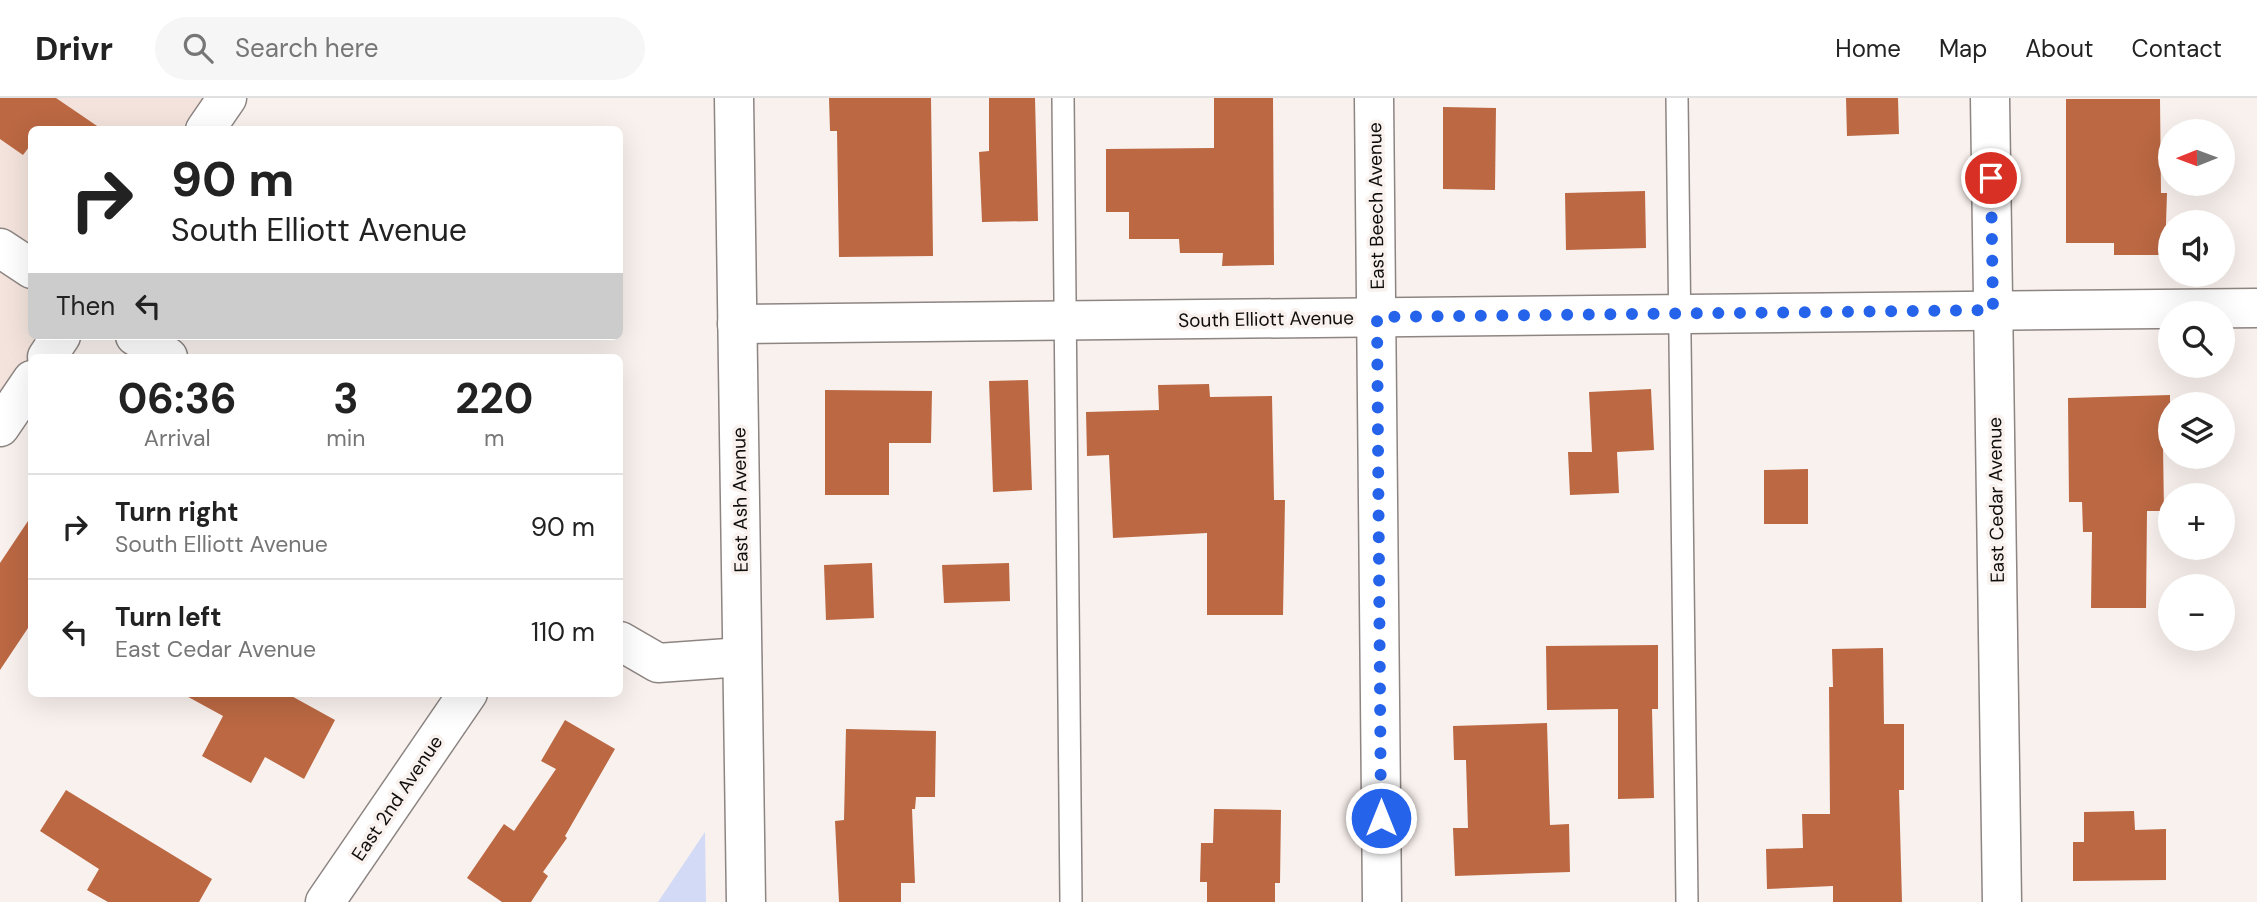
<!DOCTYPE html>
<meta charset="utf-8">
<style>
:root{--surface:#fff;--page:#f6f6f6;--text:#222;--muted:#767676;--line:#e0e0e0}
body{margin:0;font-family:"DM Sans",sans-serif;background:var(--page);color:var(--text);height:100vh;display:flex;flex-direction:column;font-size:26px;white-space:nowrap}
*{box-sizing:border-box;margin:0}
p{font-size:23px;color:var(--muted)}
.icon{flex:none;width:38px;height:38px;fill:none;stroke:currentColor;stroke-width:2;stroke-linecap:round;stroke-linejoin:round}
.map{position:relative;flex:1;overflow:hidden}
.details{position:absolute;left:28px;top:256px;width:595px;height:343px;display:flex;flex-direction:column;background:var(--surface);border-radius:10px;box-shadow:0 7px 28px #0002}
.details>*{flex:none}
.banner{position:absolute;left:28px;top:28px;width:595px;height:214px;border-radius:10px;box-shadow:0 7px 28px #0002;background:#fff;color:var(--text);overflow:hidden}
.needle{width:46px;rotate:269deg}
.fabs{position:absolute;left:2158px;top:21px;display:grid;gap:14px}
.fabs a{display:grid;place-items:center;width:77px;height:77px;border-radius:50%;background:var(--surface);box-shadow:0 7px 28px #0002;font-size:35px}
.pin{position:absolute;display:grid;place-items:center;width:60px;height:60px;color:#fff;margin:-30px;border:4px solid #fff;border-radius:50%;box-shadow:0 2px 7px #0007}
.me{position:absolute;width:77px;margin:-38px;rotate:0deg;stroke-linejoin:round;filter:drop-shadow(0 0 5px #0008)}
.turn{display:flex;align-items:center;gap:24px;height:147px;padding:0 28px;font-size:32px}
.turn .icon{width:91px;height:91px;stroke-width:2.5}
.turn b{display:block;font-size:49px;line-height:60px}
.then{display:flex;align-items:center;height:66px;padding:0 28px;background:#0003;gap:14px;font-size:26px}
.eta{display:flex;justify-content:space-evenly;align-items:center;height:119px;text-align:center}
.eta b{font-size:42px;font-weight:700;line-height:49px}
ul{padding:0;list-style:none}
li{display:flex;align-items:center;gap:21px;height:105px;padding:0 28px;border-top:2px solid var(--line)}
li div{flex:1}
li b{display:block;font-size:26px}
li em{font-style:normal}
header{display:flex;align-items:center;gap:42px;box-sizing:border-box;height:98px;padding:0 35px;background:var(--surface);border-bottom:2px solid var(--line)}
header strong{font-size:33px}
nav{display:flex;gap:38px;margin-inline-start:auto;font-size:24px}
.search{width:490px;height:63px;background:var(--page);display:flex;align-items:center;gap:18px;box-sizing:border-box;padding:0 24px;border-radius:38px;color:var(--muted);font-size:26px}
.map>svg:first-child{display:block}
.built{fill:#f3e3dc}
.green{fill:#d3daf5}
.building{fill:#bb6843}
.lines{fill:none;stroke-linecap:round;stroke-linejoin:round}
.lane-casing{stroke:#8d8582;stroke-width:24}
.street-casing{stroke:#8d8582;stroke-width:41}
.lane{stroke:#fff;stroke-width:21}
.street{stroke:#fff;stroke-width:38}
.route{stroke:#2563eb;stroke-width:12;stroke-dasharray:0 21.6}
.labels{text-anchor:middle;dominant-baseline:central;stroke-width:7;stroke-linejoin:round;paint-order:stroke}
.street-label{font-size:19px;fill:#100e0c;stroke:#f9f1ed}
</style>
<header>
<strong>Drivr</strong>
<div class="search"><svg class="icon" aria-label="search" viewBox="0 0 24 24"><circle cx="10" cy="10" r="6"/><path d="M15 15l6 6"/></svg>Search here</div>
<nav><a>Home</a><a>Map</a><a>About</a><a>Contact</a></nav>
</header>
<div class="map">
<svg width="2257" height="804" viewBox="0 0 2257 804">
<rect width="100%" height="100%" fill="#f9f1ed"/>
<!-- built -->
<path class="built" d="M0 0H227L205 31 32 32V238H59L0 322Z"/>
<!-- green -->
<path class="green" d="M705 734 706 804H658Z"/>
<!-- building -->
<g class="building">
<path d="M0 0H56L103 32H32V45L23 57 0 41Z"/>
<path d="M829 0H931L933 158 839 159 837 33H830Z"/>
<path d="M989 0H1035L1038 123 982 124 979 54 989 53Z"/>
<path d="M1214 0H1273L1274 167 1222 168 1223 155H1180L1179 141H1129V114H1106V51L1214 50Z"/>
<path d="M1846 0H1898L1899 36 1847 38Z"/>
<path d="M2066 1H2160L2161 95H2167L2165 157H2114V145H2066Z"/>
<path d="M1443 9 1496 10 1495 92 1443 91Z"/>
<path d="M1645 93 1646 150 1566 152 1565 95Z"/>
<path d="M1028 282 1032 392 993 394 989 283Z"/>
<path d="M1209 286 1210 299 1272 298 1274 402H1285L1283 517H1207V435L1113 440 1109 357 1087 358 1086 314 1159 312 1158 287Z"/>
<path d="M1651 291 1654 352 1617 354 1619 395 1570 397 1568 354H1592L1589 294Z"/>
<path d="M825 292 932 293 931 345H889V397H825Z"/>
<path d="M2170 297V348H2163L2164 413H2147L2146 510H2091L2092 434H2083L2082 404H2069L2068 300Z"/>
<path d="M1808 371V426H1764V372Z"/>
<path d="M32 417V524L0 572V465Z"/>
<path d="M872 465 874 520 826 522 824 467Z"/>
<path d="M1009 465 1010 503 944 505 942 467Z"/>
<path d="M1658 547V611H1652L1654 700 1618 701V611L1547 612 1546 548Z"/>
<path d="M1883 550 1884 626H1904V692H1899L1902 804H1833V788L1767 791 1766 751 1803 750 1802 716H1830L1829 589H1833L1832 551Z"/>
<path d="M181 595H286L335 622 304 681 265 659 251 685 202 658 223 618Z"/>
<path d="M565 622 615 651 565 738 567 740 543 774 548 778 531 804H502L467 780 504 726 514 733 556 671 541 663Z"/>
<path d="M1547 625 1550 727 1569 726 1570 774 1455 778 1453 730H1468L1466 662H1454L1453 628Z"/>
<path d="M846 631 936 633 935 699H916L915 711H912L915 785H901V804H839L835 723 844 722Z"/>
<path d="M66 692 212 781 199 804H108L87 792 99 771 40 733Z"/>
<path d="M1214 711 1281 712 1280 785H1275V804H1207V784H1200L1201 745H1213Z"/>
<path d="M2134 713 2135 732 2166 731V782L2073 783V744H2084V714Z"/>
</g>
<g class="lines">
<defs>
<g id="lane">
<path d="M1063 0 1071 804"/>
<path d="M1677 0 1687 804"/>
</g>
<g id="street">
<path d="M734 0 746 804"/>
<path d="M1374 0 1382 804"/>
<path d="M1990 0 2002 804"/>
<path d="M205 32 227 0"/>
<path d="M0 150 32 171"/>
<path d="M737 226 2257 210"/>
<path d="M135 238 168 259"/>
<path d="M47 259 61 238"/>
<path d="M0 329 32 282"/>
<path d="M620 543 658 565 742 559"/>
<path d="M325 804 468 595"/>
</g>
</defs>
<!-- lane casing -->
<use href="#lane" class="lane-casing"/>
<!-- street casing -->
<use href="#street" class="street-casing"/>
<!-- lane -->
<use href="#lane" class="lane"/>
<!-- street -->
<use href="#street" class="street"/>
</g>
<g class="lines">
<!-- route -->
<path class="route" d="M1381 720 1377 219 1993 212 1991 80"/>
</g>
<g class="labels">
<!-- street labels -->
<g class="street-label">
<text transform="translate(1376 108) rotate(-91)">East Beech Avenue</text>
<text transform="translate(1266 221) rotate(-1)">South Elliott Avenue</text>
<text transform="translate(740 402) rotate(-91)">East Ash Avenue</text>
<text transform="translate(1996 402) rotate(-91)">East Cedar Avenue</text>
<text transform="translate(397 700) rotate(-56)">East 2nd Avenue</text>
</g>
</g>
</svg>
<div class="fabs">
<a><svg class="needle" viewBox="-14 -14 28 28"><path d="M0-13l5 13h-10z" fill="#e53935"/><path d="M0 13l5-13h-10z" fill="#767676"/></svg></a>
<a><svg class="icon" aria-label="sound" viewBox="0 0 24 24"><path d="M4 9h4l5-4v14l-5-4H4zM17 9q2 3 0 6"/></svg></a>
<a><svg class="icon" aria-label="search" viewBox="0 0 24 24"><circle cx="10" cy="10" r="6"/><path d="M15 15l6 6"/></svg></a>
<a><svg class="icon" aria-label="layers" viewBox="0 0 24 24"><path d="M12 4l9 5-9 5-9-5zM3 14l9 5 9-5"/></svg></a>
<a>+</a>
<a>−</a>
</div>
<div class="pin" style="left:1991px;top:80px;background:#d93025"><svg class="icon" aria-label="arrive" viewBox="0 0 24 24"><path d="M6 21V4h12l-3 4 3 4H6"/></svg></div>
<svg class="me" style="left:1381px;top:720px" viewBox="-20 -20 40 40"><circle r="17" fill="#2563eb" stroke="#fff" stroke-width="3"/><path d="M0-11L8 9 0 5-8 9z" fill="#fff"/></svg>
<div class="banner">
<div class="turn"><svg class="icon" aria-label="right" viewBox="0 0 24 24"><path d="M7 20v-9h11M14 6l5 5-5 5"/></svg><div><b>90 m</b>South Elliott Avenue</div></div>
<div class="then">Then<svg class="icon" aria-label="left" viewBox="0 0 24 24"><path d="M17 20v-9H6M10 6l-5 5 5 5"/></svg></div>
</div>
<section class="details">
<div class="eta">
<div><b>06:36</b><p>Arrival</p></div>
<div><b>3</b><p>min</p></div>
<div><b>220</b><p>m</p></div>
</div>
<ul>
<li><svg class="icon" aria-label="right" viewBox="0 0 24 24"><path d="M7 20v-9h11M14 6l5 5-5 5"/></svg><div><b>Turn right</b><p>South Elliott Avenue</p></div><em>90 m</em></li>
<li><svg class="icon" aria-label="left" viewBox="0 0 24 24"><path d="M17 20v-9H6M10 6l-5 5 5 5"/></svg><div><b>Turn left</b><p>East Cedar Avenue</p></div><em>110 m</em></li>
</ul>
</section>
</div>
